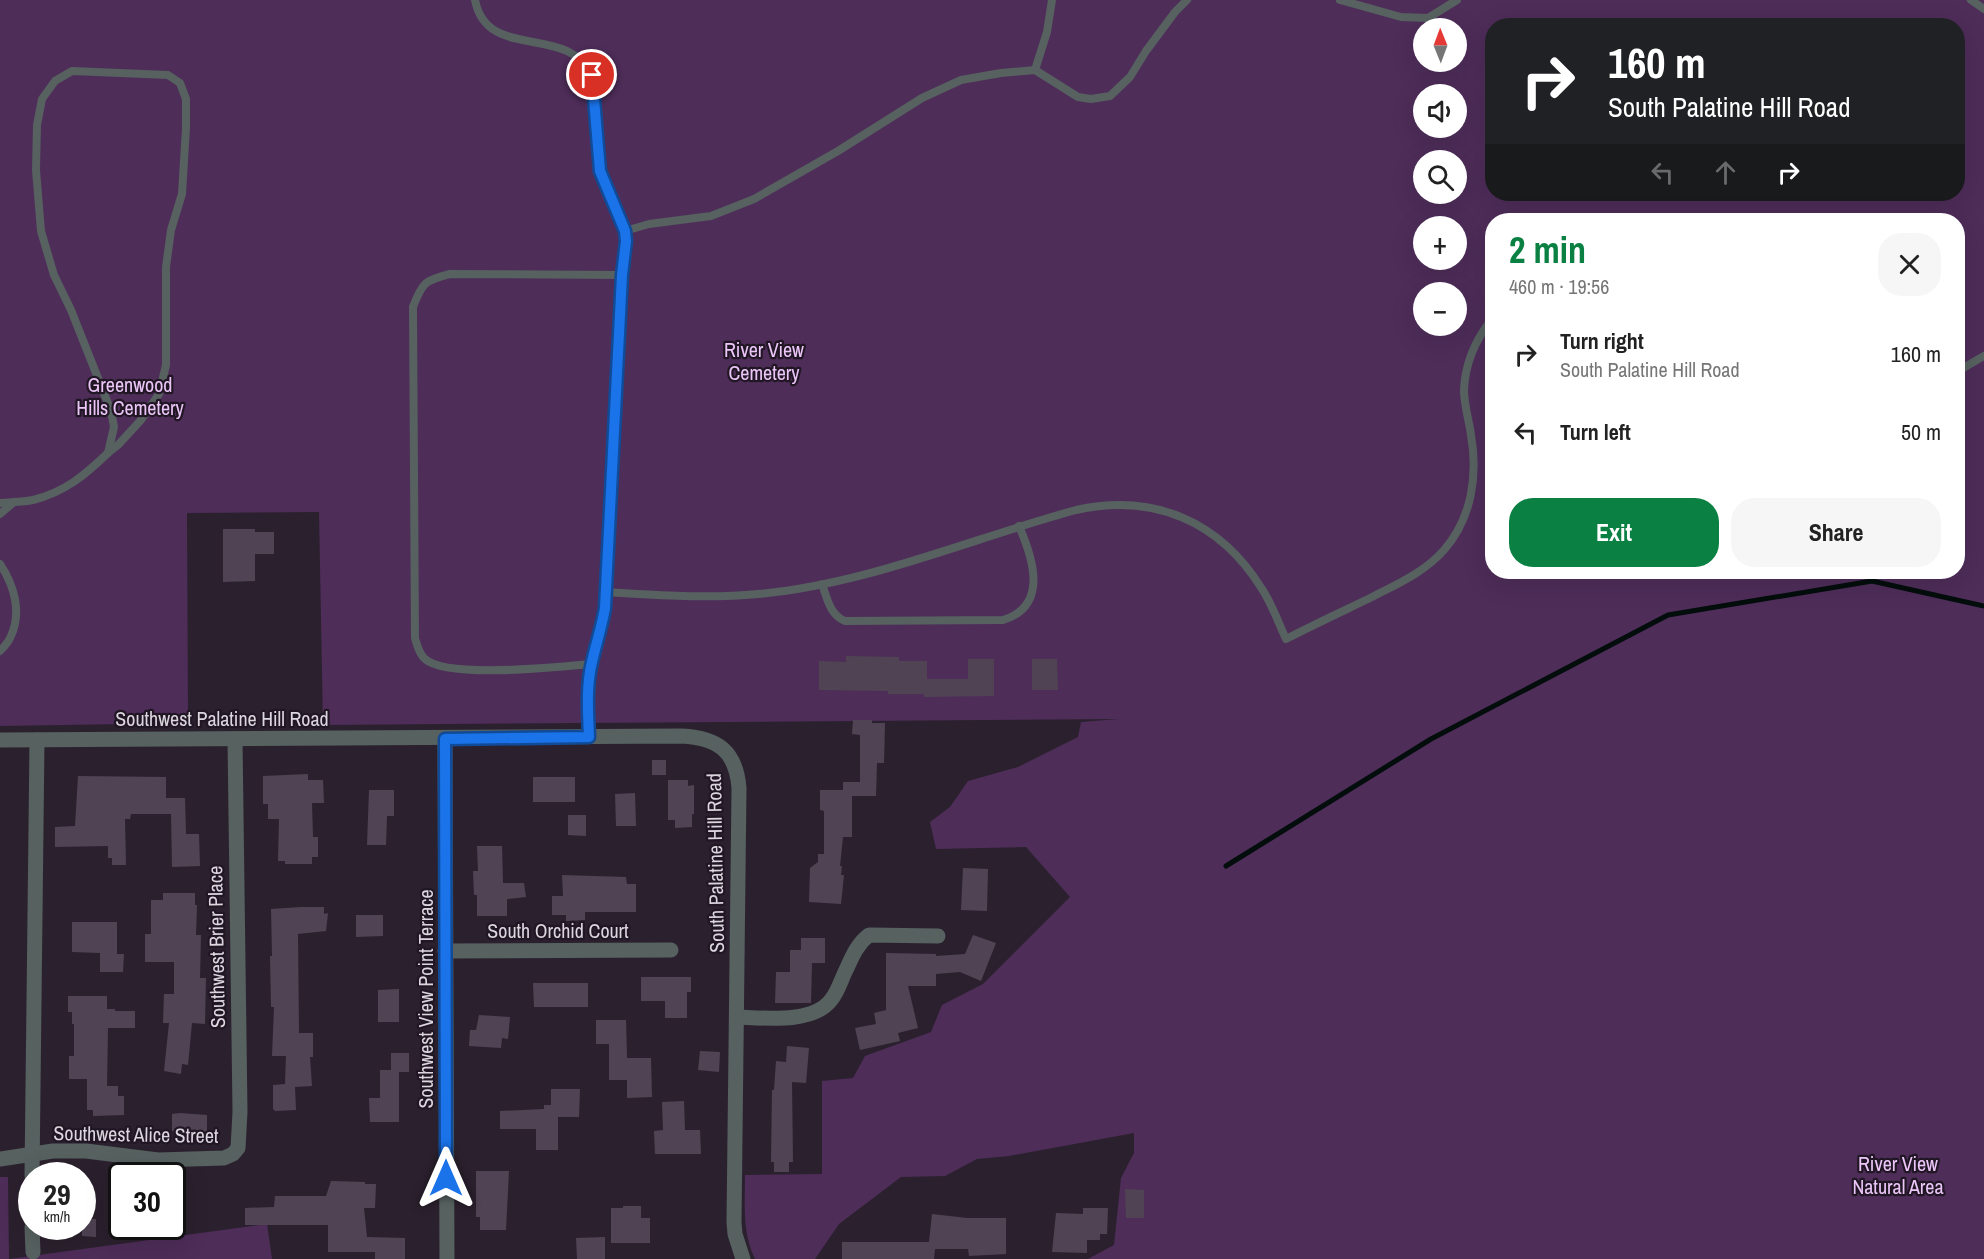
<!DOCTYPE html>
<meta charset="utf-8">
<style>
:root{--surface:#fff;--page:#f6f6f6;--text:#222;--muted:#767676;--accent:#0b8043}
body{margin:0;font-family:"Archivo Narrow",sans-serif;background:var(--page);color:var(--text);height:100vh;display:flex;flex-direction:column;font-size:22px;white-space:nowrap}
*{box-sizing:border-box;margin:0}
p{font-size:20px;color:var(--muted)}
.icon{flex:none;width:33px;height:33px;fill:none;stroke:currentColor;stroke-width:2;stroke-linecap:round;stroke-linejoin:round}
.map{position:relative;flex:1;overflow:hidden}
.panel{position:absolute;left:1485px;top:213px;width:480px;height:366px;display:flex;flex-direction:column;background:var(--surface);border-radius:24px;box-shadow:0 6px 24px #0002}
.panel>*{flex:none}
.top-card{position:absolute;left:1485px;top:18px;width:480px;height:183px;border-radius:24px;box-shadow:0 6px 24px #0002;background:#202124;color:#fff;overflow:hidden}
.needle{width:39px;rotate:359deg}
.buttons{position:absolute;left:1413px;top:18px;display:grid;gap:12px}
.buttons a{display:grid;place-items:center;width:54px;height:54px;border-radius:50%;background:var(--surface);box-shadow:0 6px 24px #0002;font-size:30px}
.speed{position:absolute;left:18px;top:1162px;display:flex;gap:12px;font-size:30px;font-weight:700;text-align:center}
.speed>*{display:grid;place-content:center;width:78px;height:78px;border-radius:50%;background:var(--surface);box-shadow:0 6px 24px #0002;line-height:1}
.speed small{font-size:15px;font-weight:400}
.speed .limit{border:3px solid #111;border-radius:9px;background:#fff;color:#111}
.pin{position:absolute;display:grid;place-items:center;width:51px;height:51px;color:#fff;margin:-26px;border:3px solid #fff;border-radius:50%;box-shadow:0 2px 6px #0007}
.me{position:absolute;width:66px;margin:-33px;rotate:0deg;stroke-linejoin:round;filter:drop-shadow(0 0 4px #0008)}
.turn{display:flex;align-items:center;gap:21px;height:126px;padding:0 24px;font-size:27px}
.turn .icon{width:78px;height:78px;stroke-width:2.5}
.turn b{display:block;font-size:42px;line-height:51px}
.lanes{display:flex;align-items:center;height:57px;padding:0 24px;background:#0003;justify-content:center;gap:30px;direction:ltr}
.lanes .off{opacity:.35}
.round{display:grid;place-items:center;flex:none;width:63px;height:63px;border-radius:24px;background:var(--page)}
.summary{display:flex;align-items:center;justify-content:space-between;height:102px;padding:0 24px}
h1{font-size:36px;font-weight:700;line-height:45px;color:var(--accent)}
.button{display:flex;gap:12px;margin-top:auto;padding:12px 24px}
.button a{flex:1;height:69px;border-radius:24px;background:var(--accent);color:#fff;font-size:24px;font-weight:700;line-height:69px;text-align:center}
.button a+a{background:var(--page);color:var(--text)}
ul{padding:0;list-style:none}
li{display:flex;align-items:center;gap:18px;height:78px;padding:0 24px}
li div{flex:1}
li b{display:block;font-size:22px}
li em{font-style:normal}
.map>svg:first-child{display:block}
.green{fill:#4e2d59;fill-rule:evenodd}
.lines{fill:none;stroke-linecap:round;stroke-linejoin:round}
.stream{stroke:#020d0c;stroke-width:5}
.building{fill:#504454}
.service{stroke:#566160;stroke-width:8}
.minor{stroke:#566160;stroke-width:15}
.tertiary{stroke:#566160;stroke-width:15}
.route-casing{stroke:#114b97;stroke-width:15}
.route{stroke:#1a73e8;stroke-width:10}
.labels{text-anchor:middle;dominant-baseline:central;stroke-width:4.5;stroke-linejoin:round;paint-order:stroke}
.park-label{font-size:20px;fill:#ecc6f9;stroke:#211724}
.street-label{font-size:20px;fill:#dcd6df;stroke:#211724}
</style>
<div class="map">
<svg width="1984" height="1259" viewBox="0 0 1984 1259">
<rect width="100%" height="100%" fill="#2b212e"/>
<!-- green -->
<g class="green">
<path d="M0 0H1984V1259H1088L1114 1245 1121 1178 1134 1153V1133L1009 1156 977 1159 945 1176 901 1177 839 1224 815 1259H755C742 1232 745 1204 745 1175L822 1174V1081L853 1078 865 1056 931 1032 942 1005 983 984 1070 897 1026 847 936 849 930 822 950 807 968 781 1018 767 1078 737 1081 722 1119 719 323 725 319 512 187 513 188 723 0 726ZM1492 26H1958V194H1492ZM1424 28H1456V62H1424ZM1424 94H1456V128H1424ZM1424 160H1456V194H1424ZM1492 220H1958V572H1492ZM1424 226H1456V260H1424ZM1424 292H1456V326H1424Z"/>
<path d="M0 1177H8L9 1259 267 1224 272 1259H0Z"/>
</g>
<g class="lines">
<!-- stream -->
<path class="stream" d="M1226 866 1431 739 1668 615 1872 581 1984 606"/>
</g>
<!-- building -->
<g class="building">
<path d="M223 529H255V532H274V554H255V581L223 582Z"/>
<path d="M846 656 899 657V661H927V679H968V659H994V696L924 697V694H888V691L819 690V661L846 662Z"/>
<path d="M1032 659H1057L1058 690H1032Z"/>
<path d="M853 720H872V723H885L884 763H877L876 796H852V837H843L840 866H842L841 875H844L841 904 809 902 810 868 818 862V854H824V811L820 810V790H843V782H860V735L852 734Z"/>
<rect x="652" y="760" width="14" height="15"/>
<path d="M308 774V780H323L324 803H312L313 837H318V857H312V864H285V861H278L279 819H268V804H263V776Z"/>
<path d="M78 776 166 777V798H185L186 834H199L200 866 172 867 171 814H131L130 819H125L126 865H112V858H108V846L55 847V827L75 826Z"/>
<rect x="533" y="777" width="42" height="25"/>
<path d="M668 780H688V786L694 785V814H692V827L675 828V820H668Z"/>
<path d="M369 790H394V816H387L386 845H367Z"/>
<path d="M635 793 636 826H616L615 794Z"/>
<path d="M568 815H586V836L568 835Z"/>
<path d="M477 846H502L503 883H524L526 897 507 899V916H477V895H474L473 871H478Z"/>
<path d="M963 868 988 869 987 911 961 910Z"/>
<path d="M562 875 626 877 627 884H636V912H585V920L566 921V915H552V896H563Z"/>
<path d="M163 893H195V905H197L196 935H201L200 978H206L205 1024 192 1023 188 1065 182 1064 181 1074 164 1071 169 1023H163L164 994H174V962H145V934H151V900H163Z"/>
<path d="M301 907H324V914L328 913 326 931 298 934 299 1033H313V1057H310L312 1086 295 1087 296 1110 275 1111 273 1109V1085L285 1084 286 1056H272L274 1007H271L270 956H272L271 909Z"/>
<path d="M356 915H383V936L356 937Z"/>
<path d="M72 922H117V954H124L123 972H100V953L72 952Z"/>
<path d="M973 935 996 943 981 981 960 972 936 974V986H908L918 1028 898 1033 900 1041 860 1050 855 1028 876 1024 874 1013 886 1010V953L936 954V956L965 954Z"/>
<path d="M801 938H825V963H812L811 1003H775L776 972H790V950H801Z"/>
<path d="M641 977H691V992H687V1018H665V1001H641Z"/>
<path d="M533 983H588V1007H534Z"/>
<path d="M399 989V1022H378V990Z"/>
<path d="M68 996H107V1009H115V1011H135V1028H108L107 1086H118V1096H124V1115L93 1116V1110H87V1079H69V1056H74V1024H72V1012H68Z"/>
<path d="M479 1015 510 1017 508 1039 502 1038 501 1048 469 1046 470 1030H476Z"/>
<path d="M596 1020H626L627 1058H651L652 1097 627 1098V1080H609V1044H596Z"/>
<path d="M787 1046 809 1048 806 1083 792 1082 793 1162H789V1172H774V1162H771L772 1090H774L776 1061 786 1062Z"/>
<path d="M700 1051 720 1052 719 1072 698 1070Z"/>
<path d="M391 1053H409V1072H399V1122H370L369 1098H380V1070H391Z"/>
<path d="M551 1089H580L579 1117H558V1150H536V1129H500V1111L544 1109V1105H551Z"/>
<path d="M684 1101 685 1130H700L701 1154H655L654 1131 663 1130 662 1102Z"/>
<path d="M180 1113 207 1115V1131L202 1133 172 1131V1114Z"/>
<path d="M476 1171H509L506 1230H480V1217H476Z"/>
<path d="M331 1181 365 1182V1184H376L375 1208H364L367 1237 405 1238V1259H375V1252H328V1225H245V1208L274 1207 275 1196H326Z"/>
<path d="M1125 1189 1144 1190V1218H1126Z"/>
<path d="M623 1206H641V1218H650V1243H611V1208H623Z"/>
<path d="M1083 1208H1108L1107 1234H1100V1240H1087V1253L1052 1252 1056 1213 1083 1214Z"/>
<path d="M932 1214 967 1218H1006V1254L969 1256 968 1249H935L934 1259H842V1242H929Z"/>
<path d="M82 1219H96V1237L82 1236Z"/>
<path d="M605 1237V1259H577L576 1238Z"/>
</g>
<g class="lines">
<!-- service -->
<g class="service">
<path d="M475 0C487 62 567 23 592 75L599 172 621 218 626 241 622 275 605 607C602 626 596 644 592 662 587 686 588 712 589 737"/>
<path d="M1340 0 1401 17 1428 18 1457 0"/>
<path d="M1971 0 1984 9"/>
<path d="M1035 70 1047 32 1052 0"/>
<path d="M72 71 168 75 180 83 186 99V128L182 194 171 230 166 267V365L159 394 141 420 118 445 108 453 114 427 111 411 71 310 54 275 41 231 36 170 37 125 42 99 55 81Z"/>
<path d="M625 231 649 224 711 216 754 199 838 151 922 98 961 80 1001 73 1035 70 1078 97 1091 99 1110 96 1130 77 1146 51 1175 12 1187 0"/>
<path d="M1958 371 1984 356"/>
<path d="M0 503C11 502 23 502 33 500 65 492 85 475 108 453"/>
<path d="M0 514 14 502"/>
<path d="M0 564C14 585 22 612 11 636 9 641 4 647 0 651"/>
<path d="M822 584C827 598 830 615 845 621L1003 620C1049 606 1033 558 1019 526"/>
<path d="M606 592C657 595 707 599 758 594 865 585 973 538 1076 510 1154 493 1220 521 1262 589 1272 604 1278 622 1286 639 1313 625 1341 612 1368 599 1395 585 1424 573 1444 550 1472 518 1478 475 1471 435 1469 420 1464 405 1464 390 1465 364 1476 339 1492 319"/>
<path d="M591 664C559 667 447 679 425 659 419 654 417 645 415 638L413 307C422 283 425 280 450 274L622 275"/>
</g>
<!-- minor -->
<g class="minor">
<path d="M445 739 447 1259"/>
<path d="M445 951 671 950"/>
<path d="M737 1017C764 1018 813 1024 831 1000 838 992 841 980 846 970 852 957 857 944 869 935L938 936"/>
<path d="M0 1159 53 1151H86L158 1160 224 1158 233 1154 238 1148 240 1112 235 739"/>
<path d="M32 1176 37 740"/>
<path d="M32 1227 33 1252"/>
</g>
<!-- tertiary -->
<path class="tertiary" d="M0 740 682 736C718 738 736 751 739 788L734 1222 735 1234 743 1259"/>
</g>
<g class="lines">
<defs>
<path id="route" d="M446 1178 445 739 589 737C588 713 586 686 592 662 596 644 602 626 605 608L622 275 626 241 625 231 600 171 592 75"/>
</defs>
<!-- route casing -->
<use href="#route" class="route-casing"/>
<!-- route -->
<use href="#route" class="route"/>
</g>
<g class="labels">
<!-- park labels -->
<g class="park-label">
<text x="764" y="349">River View<tspan x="764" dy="23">Cemetery</tspan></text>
<text x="130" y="384">Greenwood<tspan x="130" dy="23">Hills Cemetery</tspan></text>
<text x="1898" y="1163">River View<tspan x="1898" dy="23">Natural Area</tspan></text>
</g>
<!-- street labels -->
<g class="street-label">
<text x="222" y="718">Southwest Palatine Hill Road</text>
<text transform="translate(715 863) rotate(-91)">South Palatine Hill Road</text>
<text x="558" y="930">South Orchid Court</text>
<text transform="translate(216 947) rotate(-91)">Southwest Brier Place</text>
<text transform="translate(425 999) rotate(-90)">Southwest View Point Terrace</text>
<text transform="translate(136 1134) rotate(1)">Southwest Alice Street</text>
</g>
</g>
</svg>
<div class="buttons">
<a><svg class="needle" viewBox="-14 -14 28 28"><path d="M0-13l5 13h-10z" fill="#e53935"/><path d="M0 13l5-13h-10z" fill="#767676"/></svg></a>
<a><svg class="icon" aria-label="sound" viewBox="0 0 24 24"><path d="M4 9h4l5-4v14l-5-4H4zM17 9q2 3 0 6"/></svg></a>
<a><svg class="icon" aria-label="search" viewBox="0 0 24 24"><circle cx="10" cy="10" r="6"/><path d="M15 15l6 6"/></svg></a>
<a>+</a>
<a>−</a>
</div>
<div class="speed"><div>29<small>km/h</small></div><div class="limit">30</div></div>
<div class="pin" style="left:592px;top:75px;background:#d93025"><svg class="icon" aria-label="arrive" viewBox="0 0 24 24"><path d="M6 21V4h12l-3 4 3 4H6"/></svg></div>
<svg class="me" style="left:446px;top:1178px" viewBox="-20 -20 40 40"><path d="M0-17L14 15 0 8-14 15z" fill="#1a73e8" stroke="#fff" stroke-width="4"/></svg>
<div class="top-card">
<div class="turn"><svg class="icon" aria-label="right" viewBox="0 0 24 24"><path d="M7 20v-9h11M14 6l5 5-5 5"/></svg><div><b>160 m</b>South Palatine Hill Road</div></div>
<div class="lanes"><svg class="icon off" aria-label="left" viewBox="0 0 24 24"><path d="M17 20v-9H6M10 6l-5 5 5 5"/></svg><svg class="icon off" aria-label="ahead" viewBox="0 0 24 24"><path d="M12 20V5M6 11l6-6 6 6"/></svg><svg class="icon" aria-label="right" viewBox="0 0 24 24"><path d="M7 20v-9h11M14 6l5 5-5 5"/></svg></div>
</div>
<section class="panel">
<div class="summary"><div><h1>2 min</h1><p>460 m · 19:56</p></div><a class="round"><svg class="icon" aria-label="close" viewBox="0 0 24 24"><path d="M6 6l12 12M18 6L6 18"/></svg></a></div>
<ul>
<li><svg class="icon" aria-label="right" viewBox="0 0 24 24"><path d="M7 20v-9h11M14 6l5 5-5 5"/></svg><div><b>Turn right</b><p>South Palatine Hill Road</p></div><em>160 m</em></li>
<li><svg class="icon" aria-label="left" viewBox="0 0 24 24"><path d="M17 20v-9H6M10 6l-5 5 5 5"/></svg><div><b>Turn left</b></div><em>50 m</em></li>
</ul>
<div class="button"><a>Exit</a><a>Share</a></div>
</section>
</div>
